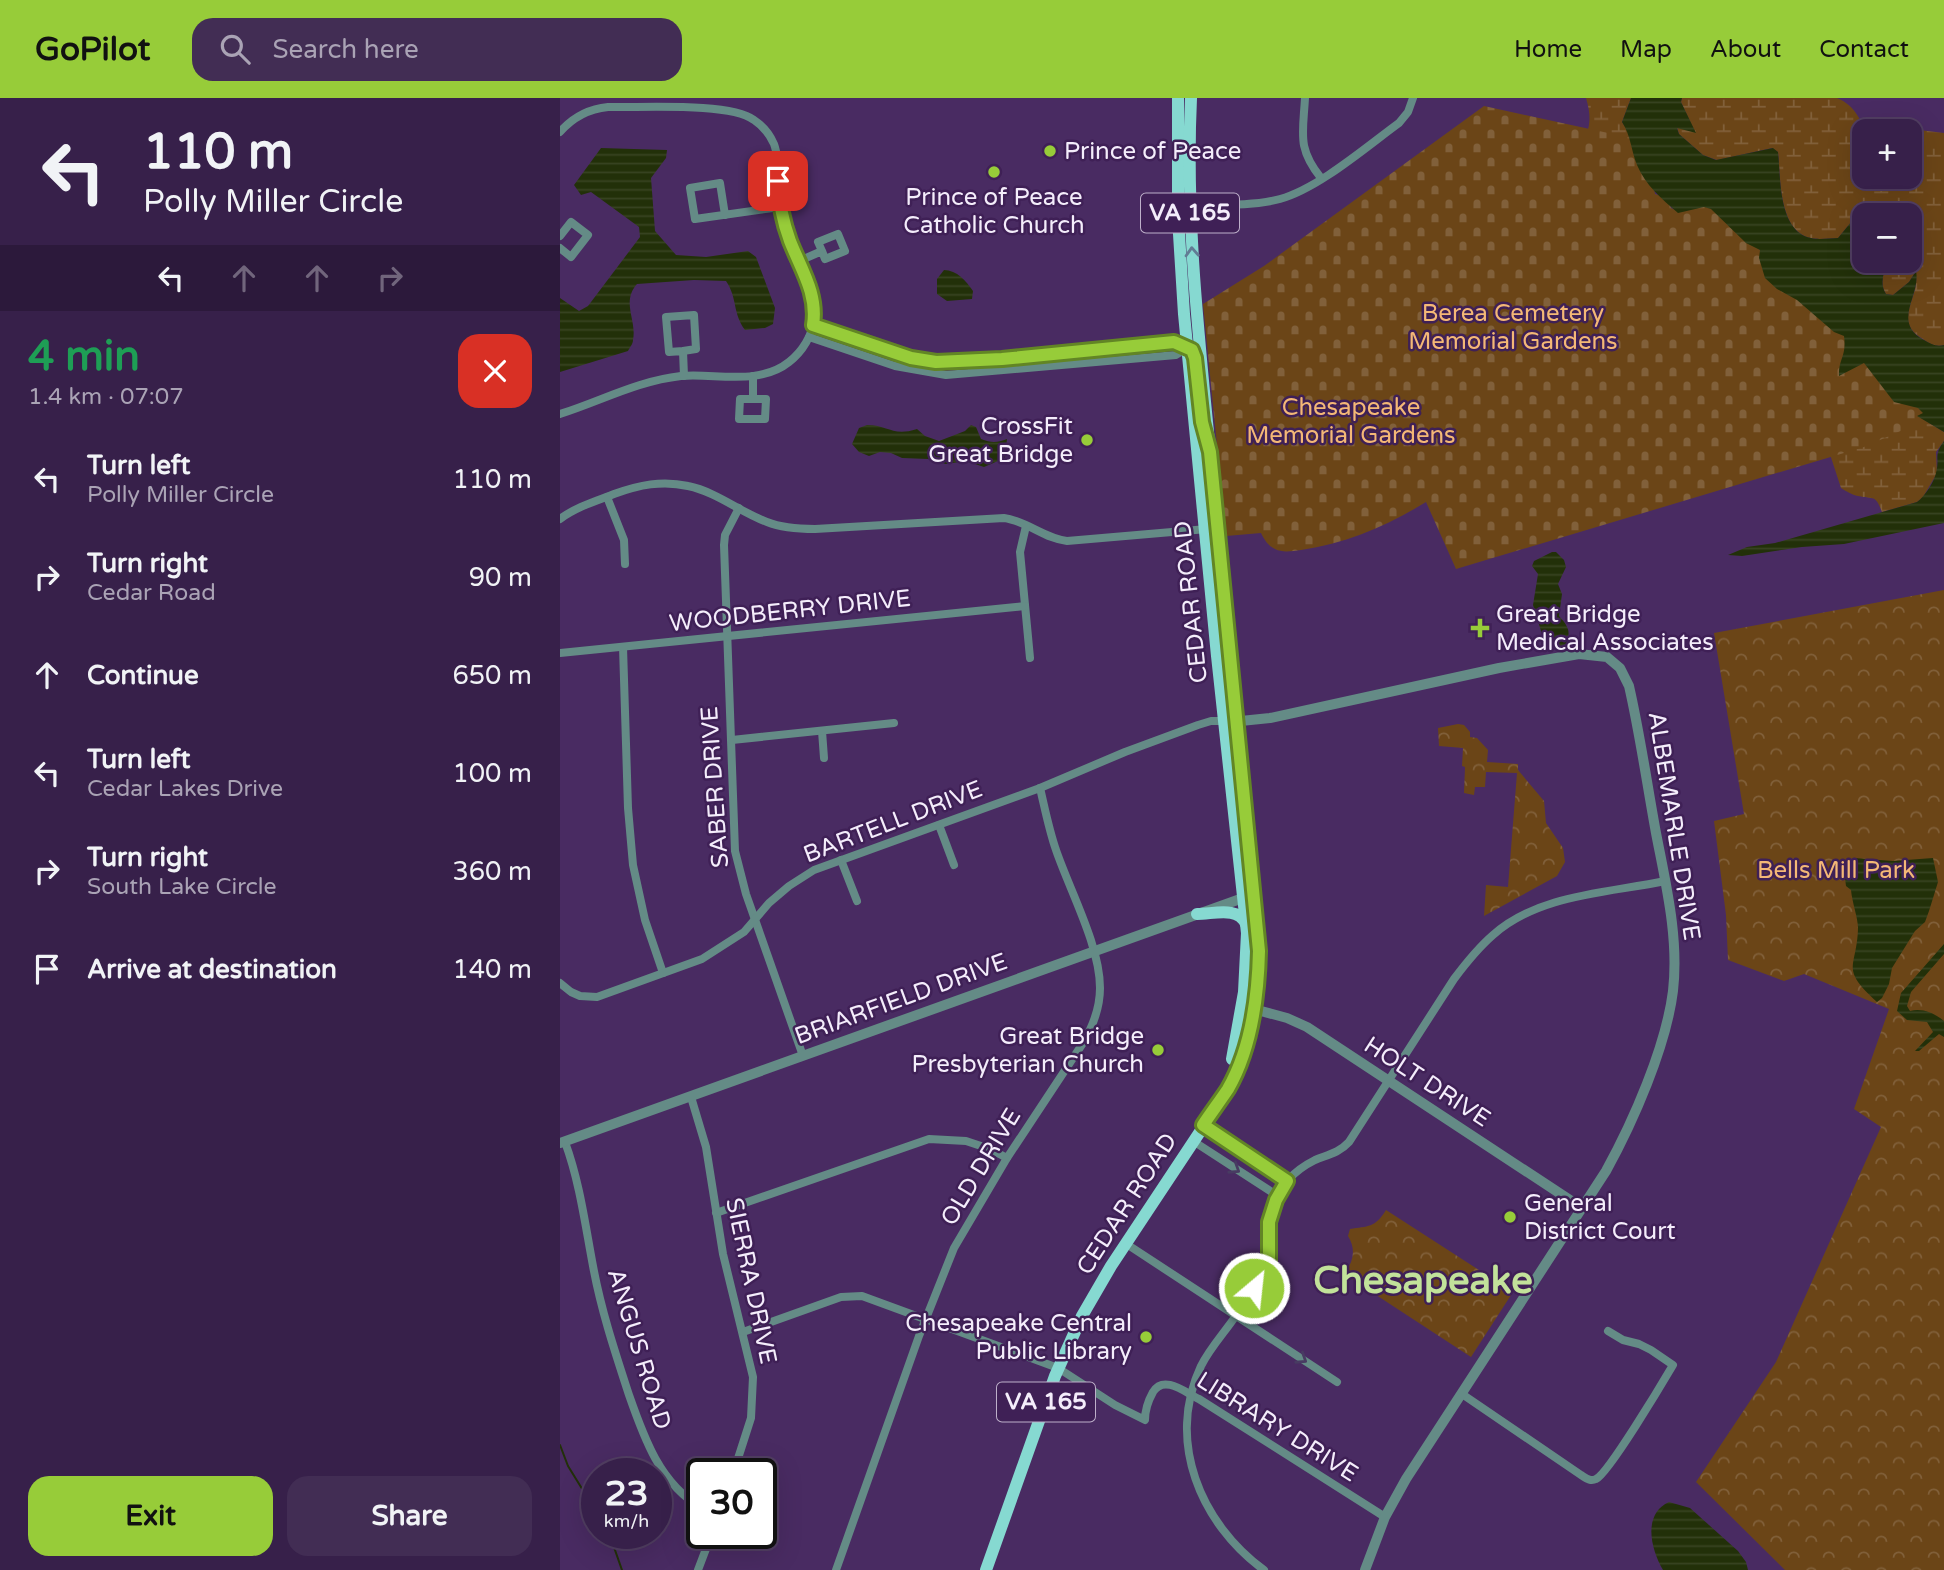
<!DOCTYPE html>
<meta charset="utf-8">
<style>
:root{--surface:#37204a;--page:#422d54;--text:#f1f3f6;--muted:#aaa3b5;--line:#513e62;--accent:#97cc39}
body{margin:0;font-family:"Varela Round",sans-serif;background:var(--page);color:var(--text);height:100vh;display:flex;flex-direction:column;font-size:26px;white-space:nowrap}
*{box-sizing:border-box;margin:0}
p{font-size:23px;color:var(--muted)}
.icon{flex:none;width:38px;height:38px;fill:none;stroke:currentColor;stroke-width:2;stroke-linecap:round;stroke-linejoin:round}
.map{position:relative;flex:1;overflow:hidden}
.details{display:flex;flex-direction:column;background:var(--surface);width:560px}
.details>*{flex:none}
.guide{background:#37204a;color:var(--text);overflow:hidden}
.controls{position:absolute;left:1292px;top:21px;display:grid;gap:14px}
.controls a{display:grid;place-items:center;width:70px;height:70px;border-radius:14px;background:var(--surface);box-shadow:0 7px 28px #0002,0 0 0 2px var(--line);font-size:35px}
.speed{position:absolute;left:21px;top:1360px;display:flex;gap:14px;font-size:35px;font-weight:700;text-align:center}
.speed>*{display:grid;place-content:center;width:91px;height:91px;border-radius:50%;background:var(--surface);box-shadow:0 7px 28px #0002,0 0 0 2px var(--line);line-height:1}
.speed small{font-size:18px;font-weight:400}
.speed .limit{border:4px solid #111;border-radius:10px;background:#fff;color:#111}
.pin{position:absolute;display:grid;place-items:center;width:60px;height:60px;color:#fff;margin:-30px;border-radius:14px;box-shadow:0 4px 10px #0006}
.me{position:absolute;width:77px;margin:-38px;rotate:28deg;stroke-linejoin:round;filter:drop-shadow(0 0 5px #0008)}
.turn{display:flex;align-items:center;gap:24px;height:147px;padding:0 28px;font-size:32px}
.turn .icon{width:91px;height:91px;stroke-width:2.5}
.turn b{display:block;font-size:49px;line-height:60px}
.lanes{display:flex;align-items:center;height:66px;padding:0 28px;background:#0003;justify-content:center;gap:35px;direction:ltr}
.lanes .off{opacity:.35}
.round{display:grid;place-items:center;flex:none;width:74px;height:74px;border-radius:21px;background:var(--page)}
.overview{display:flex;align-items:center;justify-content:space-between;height:119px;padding:0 28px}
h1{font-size:42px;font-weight:700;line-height:52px;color:#1e9e55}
.action{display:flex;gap:14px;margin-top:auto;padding:14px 28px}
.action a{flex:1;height:80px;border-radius:21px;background:var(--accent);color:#111;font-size:28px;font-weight:700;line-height:80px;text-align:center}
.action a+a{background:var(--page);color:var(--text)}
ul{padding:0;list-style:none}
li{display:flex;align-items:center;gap:21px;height:98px;padding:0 28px}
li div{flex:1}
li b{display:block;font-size:26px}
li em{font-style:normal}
header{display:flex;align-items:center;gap:42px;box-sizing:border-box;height:98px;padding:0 35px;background:var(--accent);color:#111}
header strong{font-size:33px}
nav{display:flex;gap:38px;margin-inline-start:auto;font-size:24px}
.search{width:490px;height:63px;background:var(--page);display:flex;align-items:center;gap:18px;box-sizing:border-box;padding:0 24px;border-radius:21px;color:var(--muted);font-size:26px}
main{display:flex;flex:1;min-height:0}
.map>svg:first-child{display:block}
.wetland{fill:url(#wetland-marsh)}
.cemetery{fill:url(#cemetery-stones)}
.park{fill:url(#park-crowns)}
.water{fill:url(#water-rules)}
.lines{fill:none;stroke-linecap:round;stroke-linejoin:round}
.stream{stroke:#223009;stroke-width:2}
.minor{stroke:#648b86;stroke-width:8}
.tertiary{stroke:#648b86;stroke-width:10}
.primary{stroke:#86d9d1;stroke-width:12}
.oneway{stroke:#627c94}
.oneway2{stroke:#483b62}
.route-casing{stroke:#628525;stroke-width:18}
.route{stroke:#97cc39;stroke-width:12}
.poi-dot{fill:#97cc39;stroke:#3f2056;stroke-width:2.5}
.labels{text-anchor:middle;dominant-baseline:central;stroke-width:5;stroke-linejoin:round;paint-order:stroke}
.shield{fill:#3f2056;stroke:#beb0ca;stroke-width:2}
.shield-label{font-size:23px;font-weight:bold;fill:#f4edfb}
.poi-label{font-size:24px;fill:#f4edfb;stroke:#3f2056;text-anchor:start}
.park-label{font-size:24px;fill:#f4b876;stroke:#3f2056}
.street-label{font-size:24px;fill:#f4edfb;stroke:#3f2056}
.town-label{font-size:38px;font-weight:bold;fill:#c2e29a;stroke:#3f2056}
</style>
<header>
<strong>GoPilot</strong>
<div class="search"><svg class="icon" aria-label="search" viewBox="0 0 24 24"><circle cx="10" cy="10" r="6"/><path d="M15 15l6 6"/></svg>Search here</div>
<nav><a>Home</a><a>Map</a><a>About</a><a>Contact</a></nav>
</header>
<main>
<section class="details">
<div class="guide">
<div class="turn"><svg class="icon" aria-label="left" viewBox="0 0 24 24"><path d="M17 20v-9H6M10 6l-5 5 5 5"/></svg><div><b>110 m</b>Polly Miller Circle</div></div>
<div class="lanes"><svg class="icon" aria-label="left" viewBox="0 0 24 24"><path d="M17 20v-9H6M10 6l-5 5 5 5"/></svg><svg class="icon off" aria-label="ahead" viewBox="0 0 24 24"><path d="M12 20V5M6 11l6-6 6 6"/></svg><svg class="icon off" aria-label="ahead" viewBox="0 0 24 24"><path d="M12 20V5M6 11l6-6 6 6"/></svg><svg class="icon off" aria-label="right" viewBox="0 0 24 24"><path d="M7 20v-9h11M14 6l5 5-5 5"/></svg></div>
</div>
<div class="overview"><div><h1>4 min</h1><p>1.4 km · 07:07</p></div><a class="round" style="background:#d93025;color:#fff"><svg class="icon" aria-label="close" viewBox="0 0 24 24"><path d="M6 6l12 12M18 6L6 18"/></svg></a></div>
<ul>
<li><svg class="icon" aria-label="left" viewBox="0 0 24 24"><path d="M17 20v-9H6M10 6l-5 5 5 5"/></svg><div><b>Turn left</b><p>Polly Miller Circle</p></div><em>110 m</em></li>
<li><svg class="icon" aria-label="right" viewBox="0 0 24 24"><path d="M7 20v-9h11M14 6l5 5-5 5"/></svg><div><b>Turn right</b><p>Cedar Road</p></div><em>90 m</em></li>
<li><svg class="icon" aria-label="ahead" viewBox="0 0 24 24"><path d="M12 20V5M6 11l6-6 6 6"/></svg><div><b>Continue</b></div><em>650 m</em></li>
<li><svg class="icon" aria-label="left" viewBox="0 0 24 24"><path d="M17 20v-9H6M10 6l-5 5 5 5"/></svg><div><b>Turn left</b><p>Cedar Lakes Drive</p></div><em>100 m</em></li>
<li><svg class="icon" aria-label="right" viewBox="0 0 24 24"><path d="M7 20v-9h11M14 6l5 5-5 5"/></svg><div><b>Turn right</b><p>South Lake Circle</p></div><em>360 m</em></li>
<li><svg class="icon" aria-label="arrive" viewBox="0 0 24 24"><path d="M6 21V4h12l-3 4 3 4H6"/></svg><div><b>Arrive at destination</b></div><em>140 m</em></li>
</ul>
<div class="action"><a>Exit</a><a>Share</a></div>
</section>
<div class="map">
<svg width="1384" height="1472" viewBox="0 0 1384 1472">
<defs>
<pattern id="wetland-marsh" width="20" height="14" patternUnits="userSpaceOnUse" patternTransform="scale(1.75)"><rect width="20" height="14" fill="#6b4517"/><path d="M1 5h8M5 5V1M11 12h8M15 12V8" fill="none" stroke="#81603a"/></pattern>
<pattern id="cemetery-stones" width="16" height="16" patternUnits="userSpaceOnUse" patternTransform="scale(1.75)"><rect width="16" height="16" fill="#6b4517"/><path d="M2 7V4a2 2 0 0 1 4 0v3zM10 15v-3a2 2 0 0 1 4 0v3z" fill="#81603a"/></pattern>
<pattern id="park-crowns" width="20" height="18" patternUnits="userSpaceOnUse" patternTransform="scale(1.75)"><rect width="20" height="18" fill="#6b4517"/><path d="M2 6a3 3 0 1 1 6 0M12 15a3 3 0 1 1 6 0" fill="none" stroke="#81603a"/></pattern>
<pattern id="water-rules" width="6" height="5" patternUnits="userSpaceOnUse" patternTransform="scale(1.75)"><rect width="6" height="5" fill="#223009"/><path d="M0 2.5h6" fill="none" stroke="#384422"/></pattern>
</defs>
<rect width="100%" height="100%" fill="#492b62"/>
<!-- wetland -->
<g class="wetland">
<path d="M1026 0H1071L1062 24 1070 36 1076 64 1024 44C1031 27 1031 17 1026 0Z"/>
<path d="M1122 0H1277C1297 8 1308 31 1304 50 1302 57 1296 65 1293 71L1304 74V79H1349V36L1359 32 1384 35V247C1375 249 1370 246 1363 241 1330 223 1363 196 1355 174L1349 184 1333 197 1326 196C1319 185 1324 174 1328 163H1349V117H1318L1312 114 1292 123 1278 140C1270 140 1259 142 1251 140 1218 133 1221 79 1218 54L1212 50 1157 62 1143 57 1119 36 1117 29 1135 34 1121 4Z"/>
<path d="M1358 318 1384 334V343L1376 354 1377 375 1363 399 1357 404 1322 414C1315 396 1315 402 1298 398 1292 397 1286 393 1281 390L1266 344Z"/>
</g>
<!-- cemetery -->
<path class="cemetery" d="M924 8 1085 43 1095 96 1107 100 1111 110C1125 118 1136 108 1149 102L1354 304 1372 316 1353 323 1345 331 1304 349 896 471 866 404C827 428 787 445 741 452 732 453 723 455 715 451 708 448 704 441 701 435L666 438 643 206 704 168Z"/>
<!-- park -->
<g class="park">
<path d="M1384 492V1472H1225L1136 1384 1216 1264 1321 1029 1294 1011 1329 911 1244 876 1224 883 1168 862 1166 817 1154 723 1184 716 1154 535Z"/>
<path d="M898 626 904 627 910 634V639L917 640 928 652 927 664 958 666V672L984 703 986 725 1003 750 1005 764 997 778 924 818 926 787 948 789 957 675 926 674 925 689H915L914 697 904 695 905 669 902 668 903 650 879 648 878 630Z"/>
<path d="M826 1112 953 1194 911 1259 784 1176C794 1163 796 1151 788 1138L790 1131C808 1128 815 1130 826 1112Z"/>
</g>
<!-- water -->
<g class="water">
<path d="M1071 0H1122L1121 4 1136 35 1117 30 1119 36 1143 57 1156 62 1213 50 1218 54C1221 80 1218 133 1251 140 1259 142 1270 140 1278 140L1292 123 1304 117V163H1328C1324 174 1319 185 1326 196L1333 197 1349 184 1356 173C1361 198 1331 224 1364 242 1371 246 1376 249 1384 247V334L1357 318 1363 315 1358 310 1334 304 1304 265 1279 278C1278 261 1287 258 1284 238L1274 234 1237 202 1217 191 1205 180 1199 160 1200 152 1186 145 1151 111 1144 109 1118 115C1101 100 1086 88 1077 67 1071 52 1071 38 1062 24Z"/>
<path d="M41 50 107 52 106 60 91 80 95 133 116 157 146 159 188 153 196 159 215 210 213 226 205 230 185 232C172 214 178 201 166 183L134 182 77 186C61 204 77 222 73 242 73 246 70 249 68 253L0 274V200L19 213 28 208 80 139 79 129 31 94 21 97 14 87Z"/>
<path d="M384 172C397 172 406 183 413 193L412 201 387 203 377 196V181Z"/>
<path d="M307 327C329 327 332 339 357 331L365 338 379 343 405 333 411 327 416 329 421 341C431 345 437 345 447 341L445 360 424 369 406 363 386 366 368 361 342 360 331 355 320 354 309 358 299 354 292 346 299 330Z"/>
<path d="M1384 343V425L1284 446 1242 449 1182 458 1168 457 1187 449 1215 445 1357 404C1365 398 1374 384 1376 375 1380 360 1373 358 1384 343Z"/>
<path d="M992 454H996L1004 462 1006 469 998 486 1002 496 999 518C1007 527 1012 533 1006 546L996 550 985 546 973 507 978 476 972 468 974 463Z"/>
<path d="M1294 760 1333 763 1373 760 1378 784 1369 813 1365 824 1355 833 1332 870 1329 886 1322 900 1317 904C1279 869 1297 871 1298 830 1298 820 1292 804 1291 792L1286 788 1285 780Z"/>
<path d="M1384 846V856L1351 894 1347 908 1350 913C1363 910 1374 915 1384 923V939L1379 936 1359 953H1355L1373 934 1367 924 1347 922 1337 913 1341 895Z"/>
<path d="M1109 1404 1130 1410 1178 1453 1186 1464 1188 1472H1103C1091 1452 1082 1416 1109 1404Z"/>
</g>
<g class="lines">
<!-- stream -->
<g class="stream">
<path d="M0 1347 8 1368 37 1415"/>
<path d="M49 1435 62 1472"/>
</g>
<!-- minor -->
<g class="minor">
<path d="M745 0C743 36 737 50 761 80"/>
<path d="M0 34C13 19 28 11 48 9 81 10 170 4 194 22 203 28 210 37 214 46 222 68 217 96 223 119 231 153 257 184 254 220 253 237 242 254 229 264 199 288 156 275 121 278 77 283 41 303 0 316"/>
<path d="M628 106C658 106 691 109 720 101 759 90 806 49 839 25L848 14 853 0"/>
<path d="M165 117 160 85 130 90 135 121 220 109"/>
<path d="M0 138 11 124 28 137 11 159 0 150"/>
<path d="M239 163 262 153 258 144 278 136 285 153 265 161 262 153"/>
<path d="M253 227 351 260 376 264 442 261 614 244 627 250"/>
<path d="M249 239 335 268 386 277 616 257 627 250"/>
<path d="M123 253 109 254 106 219 134 217 136 251 123 253 124 278"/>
<path d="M193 301H206L205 321H179L180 301H193V278"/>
<path d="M47 399 64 442 65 466"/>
<path d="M179 410 165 437 164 447 175 753 186 796 243 958"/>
<path d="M0 421C16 409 36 403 54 396 79 387 102 382 128 388 157 394 180 414 207 424 222 430 239 431 255 431L444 420C467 423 485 441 507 443L647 431"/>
<path d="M466 428 460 454 470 560"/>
<path d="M63 549 68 710 73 767 85 822 103 875"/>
<path d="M0 555 465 508"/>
<path d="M262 633 264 660"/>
<path d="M172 642 334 625"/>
<path d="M379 727 394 767"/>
<path d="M281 762 297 803"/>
<path d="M0 885 11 894 20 898 37 899 142 861 184 834 209 805 229 788 254 772 480 690 565 654 638 627 651 623H665"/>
<path d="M131 999 146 1049 163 1156 193 1279 191 1320 173 1376"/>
<path d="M643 1027 727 1083"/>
<path d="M633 1043 718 1098"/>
<path d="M5 1044C20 1085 25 1126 33 1168 41 1212 55 1254 69 1297 84 1340 100 1386 142 1410"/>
<path d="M156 1115 369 1041 406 1043 430 1051 447 1060"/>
<path d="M565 1145 777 1284"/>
<path d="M183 1234 281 1199 302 1198 498 1270 555 1307 585 1322C585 1311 588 1303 593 1294 604 1276 626 1295 639 1301L825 1419"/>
<path d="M902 1296 1021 1377C1026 1380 1030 1384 1036 1381 1048 1376 1103 1284 1113 1267L1091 1252 1079 1246 1063 1242 1048 1233"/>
<path d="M138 1472 152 1435"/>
<path d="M276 1472 359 1238 394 1150 447 1060 523 945C533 928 540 910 540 890 540 848 510 793 496 752 489 732 485 711 480 690"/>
<path d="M704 1472C640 1425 606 1343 641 1268 650 1250 664 1235 675 1219 687 1203 697 1186 707 1169 715 1150 707 1130 713 1110 719 1088 735 1072 755 1062 767 1057 779 1055 789 1044L894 881C906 865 918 850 933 837 979 796 1048 795 1105 783"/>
</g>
<!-- tertiary -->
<g class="tertiary">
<path d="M671 624 710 620 939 570 1019 556 1047 559 1060 570 1069 588C1080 636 1087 686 1096 735 1106 787 1119 840 1113 893 1106 949 1073 1024 1046 1073L846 1381 825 1419 805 1472"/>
<path d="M686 909 727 920 747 929 1022 1110"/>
<path d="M0 1045 683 800 689 801"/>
</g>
<!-- primary -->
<g class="primary">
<path d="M618 0V120L624 216 657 558 687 835 684 894 672 961"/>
<path d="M637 816C654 816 678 808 686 826"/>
<path d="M426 1472 495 1278 522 1218 551 1168 667 993 675 976 691 927 697 888 699 853 697 817C681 670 667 522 652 375 640 250 625 126 631 0"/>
</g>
</g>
<!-- one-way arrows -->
<defs><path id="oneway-chevron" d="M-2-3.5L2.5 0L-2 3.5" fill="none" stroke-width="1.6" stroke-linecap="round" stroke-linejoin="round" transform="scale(1.75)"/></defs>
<use class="oneway" href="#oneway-chevron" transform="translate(632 154) rotate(-93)"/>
<g class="oneway2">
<use href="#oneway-chevron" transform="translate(675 1071) rotate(33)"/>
<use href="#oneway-chevron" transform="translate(742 1261) rotate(33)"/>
</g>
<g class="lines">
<defs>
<path id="route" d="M218 83C219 104 223 124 230 143 241 171 258 196 253 227L351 260 376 264 442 261 614 244 632 252 635 260 642 324 650 354 699 853C698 898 691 951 668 991 660 1003 651 1015 643 1027L727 1083 716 1102 709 1124V1163L694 1190"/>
</defs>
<!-- route casing -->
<use href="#route" class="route-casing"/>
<!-- route -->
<use href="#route" class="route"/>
</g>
<!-- markers -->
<g class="poi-dot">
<circle cx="490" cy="53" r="7"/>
<circle cx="434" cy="74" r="7"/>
<circle cx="527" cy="342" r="7"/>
<path d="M916.5 519.5h7v7h7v7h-7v7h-7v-7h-7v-7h7z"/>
<circle cx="598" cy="952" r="7"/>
<circle cx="950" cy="1119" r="7"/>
<circle cx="586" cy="1239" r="7"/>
</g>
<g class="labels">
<!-- shield labels -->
<g class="shield">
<rect x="581" y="95.5" width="98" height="39" rx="5"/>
<rect x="437" y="1284.5" width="98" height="39" rx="5"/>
</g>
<g class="shield-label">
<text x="630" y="115">VA 165</text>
<text x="486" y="1304">VA 165</text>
</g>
<!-- poi labels -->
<g class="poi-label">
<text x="504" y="53">Prince of Peace</text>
<text x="434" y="99" text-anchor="middle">Prince of Peace<tspan x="434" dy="28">Catholic Church</tspan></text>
<text x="513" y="328" text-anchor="end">CrossFit<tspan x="513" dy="28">Great Bridge</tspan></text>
<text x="936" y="516">Great Bridge<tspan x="936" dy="28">Medical Associates</tspan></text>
<text x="584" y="938" text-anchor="end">Great Bridge<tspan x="584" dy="28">Presbyterian Church</tspan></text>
<text x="964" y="1105">General<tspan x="964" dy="28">District Court</tspan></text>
<text x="572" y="1225" text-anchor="end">Chesapeake Central<tspan x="572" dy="28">Public Library</tspan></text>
</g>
<!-- park labels -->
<g class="park-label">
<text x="953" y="215">Berea Cemetery<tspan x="953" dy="28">Memorial Gardens</tspan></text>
<text x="791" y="309">Chesapeake<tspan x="791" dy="28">Memorial Gardens</tspan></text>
<text x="1276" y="772">Bells Mill Park</text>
</g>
<!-- street labels -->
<g class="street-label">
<text transform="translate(631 504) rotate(-96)">CEDAR ROAD</text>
<text transform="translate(230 513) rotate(-6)">WOODBERRY DRIVE</text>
<text transform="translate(155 689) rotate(-94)">SABER DRIVE</text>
<text transform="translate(333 724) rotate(-21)">BARTELL DRIVE</text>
<text transform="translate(1114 728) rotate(81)">ALBEMARLE DRIVE</text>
<text transform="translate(341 901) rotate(-20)">BRIARFIELD DRIVE</text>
<text transform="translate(867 984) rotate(33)">HOLT DRIVE</text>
<text transform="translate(421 1069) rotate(-59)">OLD DRIVE</text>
<text transform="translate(567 1106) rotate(-57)">CEDAR ROAD</text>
<text transform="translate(191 1183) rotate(78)">SIERRA DRIVE</text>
<text transform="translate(79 1251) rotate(73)">ANGUS ROAD</text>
<text transform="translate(717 1329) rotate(32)">LIBRARY DRIVE</text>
</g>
<!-- town labels -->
<g class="town-label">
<text x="863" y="1183">Chesapeake</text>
</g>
</g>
</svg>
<div class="controls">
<a>+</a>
<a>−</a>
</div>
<div class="speed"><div>23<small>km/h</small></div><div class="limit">30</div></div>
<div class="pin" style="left:218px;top:83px;background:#d93025"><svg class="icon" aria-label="arrive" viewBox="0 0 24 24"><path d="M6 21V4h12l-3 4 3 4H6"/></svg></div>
<svg class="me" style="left:694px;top:1190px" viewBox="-20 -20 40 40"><circle r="17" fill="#97cc39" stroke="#fff" stroke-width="3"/><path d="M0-11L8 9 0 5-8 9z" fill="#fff"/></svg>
</div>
</main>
